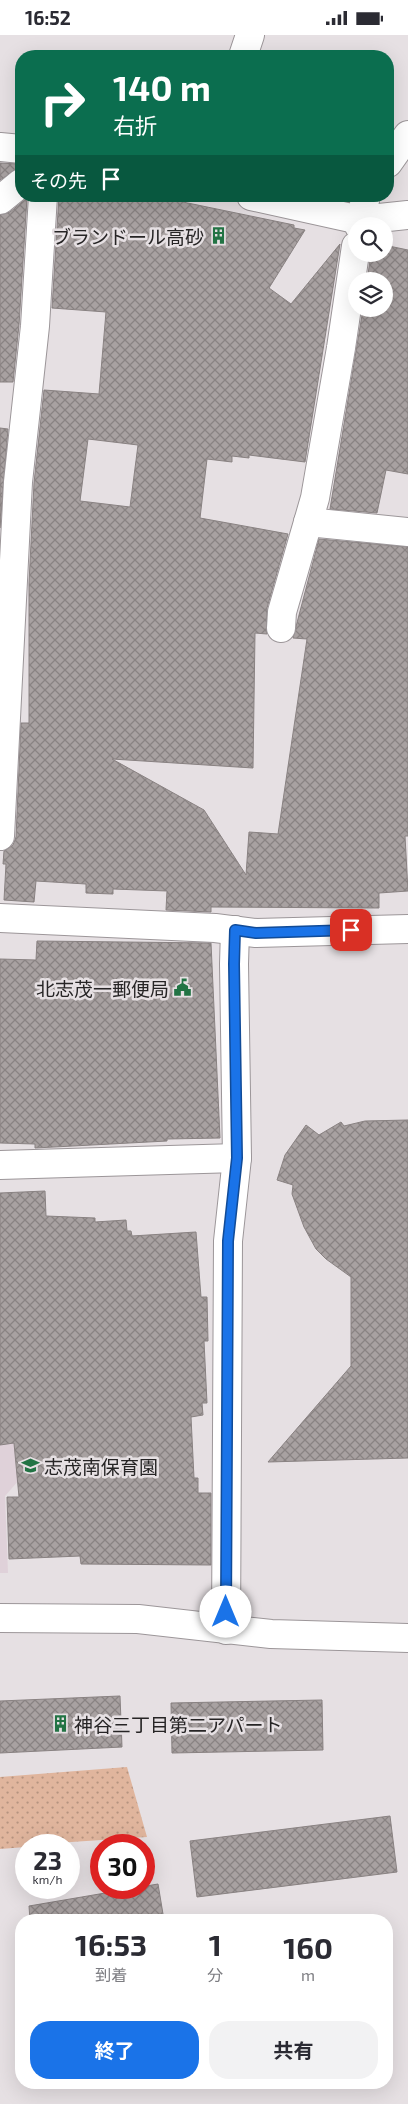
<!DOCTYPE html>
<html lang="ja">
<meta charset="utf-8">
<style>
:root{--surface:#fff;--page:#f2f2f3;--text:#2b2b33;--muted:#7c7c81;--accent:#1a73e8}
body{margin:0;font-family:"Exo 2","Noto Sans JP",sans-serif;background:var(--page);color:var(--text);height:100vh;display:flex;flex-direction:column;font-size:19px;white-space:nowrap}
*{box-sizing:border-box;margin:0}
p{font-size:16px;color:var(--muted)}
.icon{flex:none;width:28px;height:28px;fill:none;stroke:currentColor;stroke-width:2;stroke-linecap:round;stroke-linejoin:round}
.map{position:relative;flex:1;overflow:hidden}
.panel{position:absolute;left:15px;top:1879px;width:378px;height:175px;display:flex;flex-direction:column;background:var(--surface);border-radius:20px;box-shadow:0 5px 20px #0002}
.panel>*{flex:none}
.hud{position:absolute;left:15px;top:15px;width:379px;height:152px;border-radius:20px;box-shadow:0 5px 20px #0002;background:#0b6e4f;color:#fff;overflow:hidden}
.buttons{position:absolute;left:348px;top:182px;display:grid;gap:10px}
.buttons a{display:grid;place-items:center;width:45px;height:45px;border-radius:50%;background:var(--surface);box-shadow:0 5px 20px #0002;font-size:25px}
.speed{position:absolute;left:15px;top:1799px;display:flex;gap:10px;font-size:25px;font-weight:700;text-align:center}
.speed>*{display:grid;place-content:center;width:65px;height:65px;border-radius:50%;background:var(--surface);box-shadow:0 5px 20px #0002;line-height:1}
.speed small{font-size:12px;font-weight:400}
.speed .limit{border:8px solid #d22;background:#fff;color:#111}
.pin{position:absolute;display:grid;place-items:center;width:42px;height:42px;color:#fff;margin:-21px;border-radius:10px;box-shadow:0 2px 8px #0006}
.me{position:absolute;width:55px;margin:-28px;rotate:0deg;stroke-linejoin:round;filter:drop-shadow(0 0 4px #0008)}
.turn{display:flex;align-items:center;gap:18px;height:105px;padding:0 15px;font-size:22px}
.turn .icon{width:65px;height:65px;stroke-width:2.5}
.turn b{display:block;font-size:35px;line-height:42px}
.then{display:flex;align-items:center;height:48px;padding:0 15px;background:#0003;gap:10px;font-size:19px}
.eta{display:flex;justify-content:space-evenly;align-items:center;height:85px;text-align:center}
.eta b{font-size:30px;font-weight:700;line-height:35px}
.button{display:flex;gap:10px;margin-top:auto;padding:10px 15px}
.button a{flex:1;height:58px;border-radius:20px;background:var(--accent);color:#fff;font-size:20px;font-weight:700;line-height:58px;text-align:center}
.button a+a{background:var(--page);color:var(--text)}
.status{display:flex;justify-content:space-between;align-items:center;height:35px;padding:0 25px;background:var(--surface);direction:ltr}
.status svg{height:14px;fill:currentColor}
.map>svg:first-child{display:block}
.built{fill:#dfd1d9}
.park{fill:url(#park-dots)}
.building{fill:url(#building-cross-hatch);stroke:#898282;fill-rule:evenodd}
.lines{fill:none;stroke-linecap:round;stroke-linejoin:round}
.minor-casing{stroke:#9c9699;stroke-width:30}
.tertiary-casing{stroke:#9c9699;stroke-width:30}
.minor{stroke:#fff;stroke-width:28}
.tertiary{stroke:#fff;stroke-width:28}
.route-casing{stroke:#114b97;stroke-width:12}
.route{stroke:#1a73e8;stroke-width:9}
.labels{text-anchor:middle;dominant-baseline:central;stroke-width:5;stroke-linejoin:round;paint-order:stroke}
.poi-label{font-size:19px;fill:#262425;stroke:#e6e0e3;text-anchor:end}
</style>
<div class="status"><b>16:52</b><svg viewBox="0 0 49 12"><path d="M0 12V9h3v3zM5 12V6h3v6zM10 12V3h3v9zM15 12V0h3v12zM26 1h20v11H26zM47 4h2v5h-2z"/></svg></div>
<div class="map">
<svg width="408" height="2069" viewBox="0 0 408 2069">
<defs>
<pattern id="park-dots" width="8" height="8" patternUnits="userSpaceOnUse" patternTransform="scale(1.25)"><rect width="8" height="8" fill="#e0b59d"/><path d="M2 2h.1M6 6h.1" fill="none" stroke="#b59380" stroke-width="1.8" stroke-linecap="round"/></pattern>
<pattern id="building-cross-hatch" width="8" height="8" patternUnits="userSpaceOnUse" patternTransform="scale(1.25)"><rect width="8" height="8" fill="#a8a1a1"/><path d="M0 0l8 8M0 8l8-8" fill="none" stroke="#898383"/></pattern>
</defs>
<rect width="100%" height="100%" fill="#e6e0e3"/>
<!-- built -->
<path class="built" d="M0 1330 26 1437 5 1461 8 1538H0Z"/>
<!-- park -->
<path class="park" d="M127 1732 147 1802 26 1810V1812L0 1814V1742Z"/>
<!-- building -->
<g class="building">
<path d="M0 128 18 129 19 133 0 145Z"/>
<path d="M59 161H154L294 190V193L305 195 269 253 291 269 340 209 305 427 249 420V423L232 421V427L207 424 200 483 288 499 267 573V599L255 598 253 733 112 724 204 775 246 840 249 797 278 799 307 604 293 603 319 504 408 512V801H405L408 856 379 858V873L211 872V877L166 875 167 856 113 854V859L86 858V849L36 846 34 867 4 865 6 829H3L4 816 13 810 16 802 21 688H29V548L34 448 44 355 99 359 106 277 52 273ZM88 404 138 410 130 472 80 466Z"/>
<path d="M27 163 19 290 13 347H0V180L10 177Z"/>
<path d="M384 210 408 215V439L386 435 377 478 330 474 363 274H384V246H367L371 219H384Z"/>
<path d="M0 393 8 394 0 493Z"/>
<path d="M37 906 211 908 220 1103 167 1104V1106L35 1113V1109L0 1108V924L36 925Z"/>
<path d="M408 1085V1423L268 1427 351 1331V1242L326 1224 316 1214 304 1192 292 1159 293 1150 277 1145 285 1120 306 1090 319 1100 341 1087 344 1091 365 1086Z"/>
<path d="M45 1156 46 1181 95 1183V1187L126 1185 127 1196H131L132 1201 196 1197 201 1262H207L208 1306H204L207 1368H202L203 1380 191 1382 194 1443H198V1458H211V1530L81 1529 80 1521 9 1524 7 1462H19L14 1408 0 1410V1158Z"/>
<path d="M120 1661 122 1712 0 1718V1666Z"/>
<path d="M322 1665 323 1715 172 1718 171 1668Z"/>
<path d="M390 1781 397 1837 197 1862 190 1806Z"/>
<path d="M158 1849 164 1885H30L29 1871Z"/>
</g>
<g class="lines">
<defs>
<g id="minor">
<path d="M243 21 250 0"/>
<path d="M0 112 21 114"/>
<path d="M388 128 408 100"/>
<path d="M251 161 360 185 408 180"/>
<path d="M0 165 21 148"/>
<path d="M359 191 366 161"/>
<path d="M308 487 408 497"/>
<path d="M281 593 282 577 315 463 341 313 356 211"/>
<path d="M0 801 18 447 35 291 43 161"/>
<path d="M0 883 215 893 256 898 408 894"/>
<path d="M0 1130 237 1123"/>
<path d="M226 1595 228 1206 237 1123 234 929 235 895"/>
</g>
<path id="tertiary" d="M0 1583 138 1584 271 1599 408 1603"/>
</defs>
<!-- minor casing -->
<use href="#minor" class="minor-casing"/>
<!-- tertiary casing -->
<use href="#tertiary" class="tertiary-casing"/>
<!-- minor -->
<use href="#minor" class="minor"/>
<!-- tertiary -->
<use href="#tertiary" class="tertiary"/>
</g>
<g class="lines">
<defs>
<path id="route" d="M226 1577 228 1206 237 1123 234 929 235 895 256 898 351 895"/>
</defs>
<!-- route casing -->
<use href="#route" class="route-casing"/>
<!-- route -->
<use href="#route" class="route"/>
</g>
<!-- icons -->
<defs>
<symbol id="building-bare" viewBox="-9 -9 18 18"><path d="M-4-6H4V6H1V3H-1V6H-4ZM-2.5-4.3h1.7v1.8h-1.7ZM.8-4.3h1.7v1.8H.8ZM-2.5-1h1.7V.8h-1.7ZM.8-1h1.7V.8H.8Z" fill="#227344" stroke="#e6e0e3" stroke-width="2.5" paint-order="stroke"/></symbol>
<symbol id="civic-bare" viewBox="-9 -9 18 18"><path d="M-.6-6.5H3V-4.5H.6V-3L4-1V1h2V6H-6V1h2V-1L-.6-3ZM-1.2 2.5V6h2.4V2.5Z" fill="#227344" stroke="#e6e0e3" stroke-width="2.5" paint-order="stroke"/></symbol>
<symbol id="school-bare" viewBox="-9 -9 18 18"><path d="M0-5L7-2L0 1L-7-2ZM-4 1L0 2.5L4 1V4Q0 6-4 4Z" fill="#227344" stroke="#e6e0e3" stroke-width="2.5" paint-order="stroke"/></symbol>
</defs>
<g fill-rule="evenodd">
<use href="#building-bare" x="206" y="188" width="25" height="25"/>
<use href="#civic-bare" x="170" y="940" width="25" height="25"/>
<use href="#school-bare" x="18" y="1418" width="25" height="25"/>
<use href="#building-bare" x="48" y="1676" width="25" height="25"/>
</g>
<g class="labels">
<!-- poi labels -->
<g class="poi-label">
<text x="204" y="201">ブランドール高砂</text>
<text x="169" y="953">北志茂一郵便局</text>
<text x="44" y="1431" text-anchor="start">志茂南保育園</text>
<text x="74" y="1689" text-anchor="start">神谷三丁目第二アパート</text>
</g>
</g>
</svg>
<div class="buttons">
<a><svg class="icon" aria-label="search" viewBox="0 0 24 24"><circle cx="10" cy="10" r="6"/><path d="M15 15l6 6"/></svg></a>
<a><svg class="icon" aria-label="layers" viewBox="0 0 24 24"><path d="M12 4l9 5-9 5-9-5zM3 14l9 5 9-5"/></svg></a>
</div>
<div class="speed"><div>23<small>km/h</small></div><div class="limit">30</div></div>
<div class="pin" style="left:351px;top:895px;background:#d93025"><svg class="icon" aria-label="arrive" viewBox="0 0 24 24"><path d="M6 21V4h12l-3 4 3 4H6"/></svg></div>
<svg class="me" style="left:226px;top:1577px" viewBox="-20 -20 40 40"><circle r="19" fill="#fff"/><path d="M0-13L10 11 0 6-10 11z" fill="#1a73e8"/></svg>
<div class="hud">
<div class="turn"><svg class="icon" aria-label="right" viewBox="0 0 24 24"><path d="M7 20v-9h11M14 6l5 5-5 5"/></svg><div><b>140 m</b>右折</div></div>
<div class="then">その先<svg class="icon" aria-label="arrive" viewBox="0 0 24 24"><path d="M6 21V4h12l-3 4 3 4H6"/></svg></div>
</div>
<section class="panel">
<div class="eta">
<div><b>16:53</b><p>到着</p></div>
<div><b>1</b><p>分</p></div>
<div><b>160</b><p>m</p></div>
</div>
<div class="button"><a>終了</a><a>共有</a></div>
</section>
</div>
